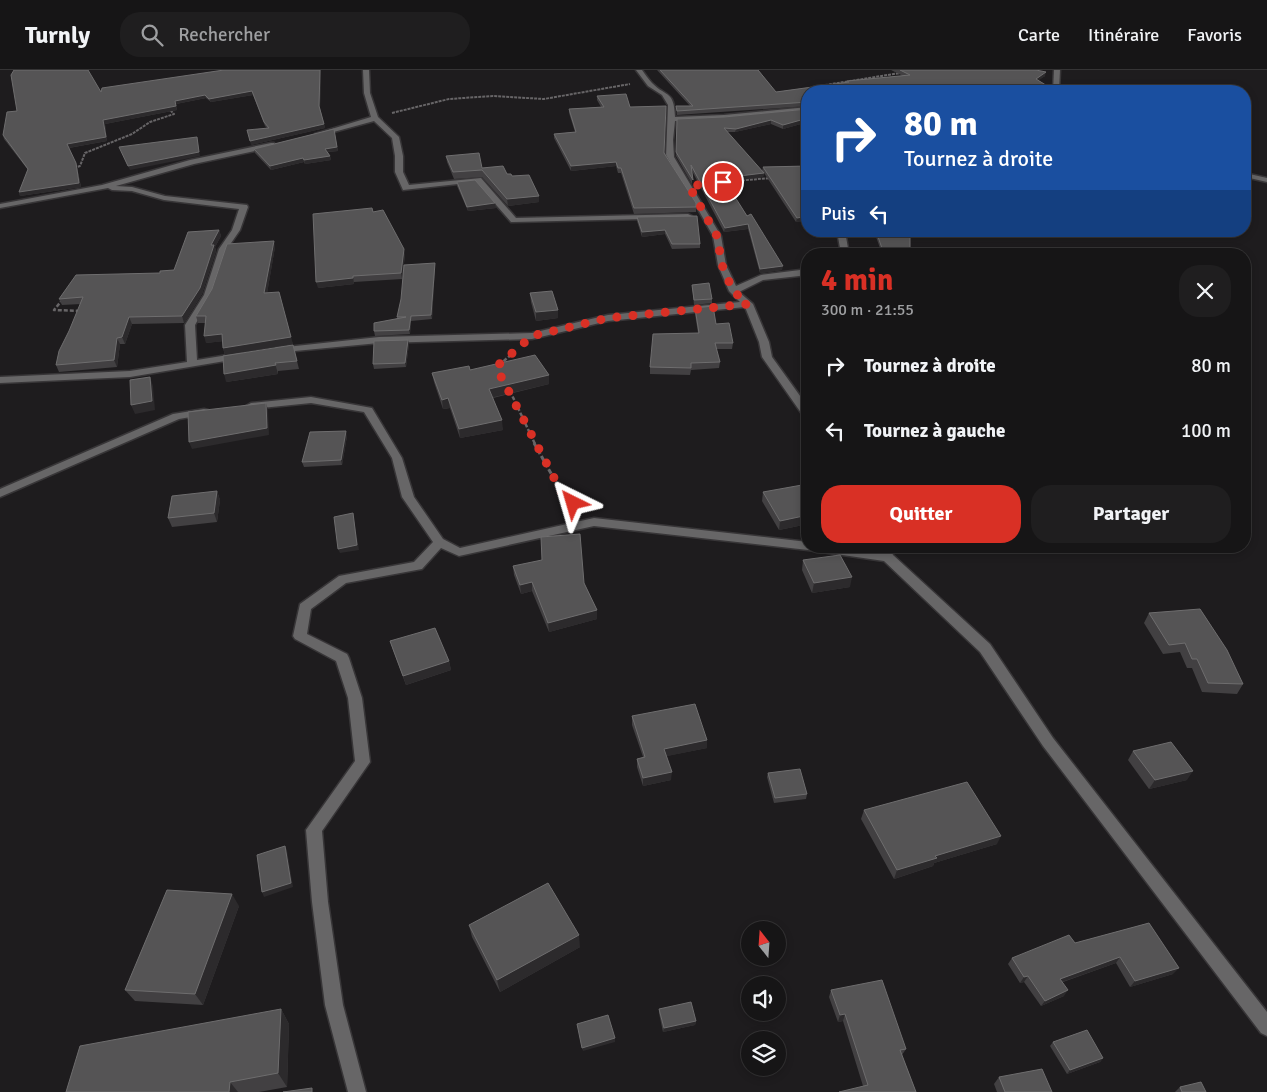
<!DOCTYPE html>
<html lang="fr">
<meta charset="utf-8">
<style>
:root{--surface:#161516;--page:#1f1e1f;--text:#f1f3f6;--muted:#9e9fa1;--line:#353435;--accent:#d93025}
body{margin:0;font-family:Signika,sans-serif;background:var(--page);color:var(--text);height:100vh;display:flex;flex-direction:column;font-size:19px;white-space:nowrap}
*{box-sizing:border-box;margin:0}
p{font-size:16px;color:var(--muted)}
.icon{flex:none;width:28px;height:28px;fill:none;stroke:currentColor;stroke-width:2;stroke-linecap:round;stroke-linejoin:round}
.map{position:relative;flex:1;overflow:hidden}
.sheet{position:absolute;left:801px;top:178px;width:450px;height:305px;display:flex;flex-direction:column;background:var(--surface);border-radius:20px;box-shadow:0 2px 8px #0003,0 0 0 1px var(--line)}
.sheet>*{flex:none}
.hud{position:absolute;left:801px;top:15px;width:450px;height:152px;border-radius:20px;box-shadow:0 2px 8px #0003,0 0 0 1px var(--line);background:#1a4fa0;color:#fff;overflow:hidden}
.needle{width:32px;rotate:343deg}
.buttons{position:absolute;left:741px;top:851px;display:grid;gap:10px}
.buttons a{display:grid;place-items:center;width:45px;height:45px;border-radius:50%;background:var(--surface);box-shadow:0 2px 8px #0003,0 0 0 1px var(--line);font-size:25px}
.pin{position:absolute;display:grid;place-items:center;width:42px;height:42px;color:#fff;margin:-21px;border:2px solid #fff;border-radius:50%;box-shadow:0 1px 5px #0007}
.me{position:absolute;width:55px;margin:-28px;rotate:320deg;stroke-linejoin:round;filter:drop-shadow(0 0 4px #0008)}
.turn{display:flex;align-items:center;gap:18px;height:105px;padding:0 20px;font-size:22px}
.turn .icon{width:65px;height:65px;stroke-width:2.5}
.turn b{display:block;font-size:35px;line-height:42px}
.then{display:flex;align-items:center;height:48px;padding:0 20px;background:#0003;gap:10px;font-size:19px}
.round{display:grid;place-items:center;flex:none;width:52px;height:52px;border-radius:20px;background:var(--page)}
.overview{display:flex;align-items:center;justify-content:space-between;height:85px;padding:0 20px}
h1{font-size:30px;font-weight:700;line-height:38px;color:var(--accent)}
.button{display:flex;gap:10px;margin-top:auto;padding:10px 20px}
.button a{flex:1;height:58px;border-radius:20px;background:var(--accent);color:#fff;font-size:20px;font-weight:700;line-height:58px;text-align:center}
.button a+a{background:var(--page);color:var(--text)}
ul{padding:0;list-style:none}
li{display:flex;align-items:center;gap:15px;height:65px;padding:0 20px}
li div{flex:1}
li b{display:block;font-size:19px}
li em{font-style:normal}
header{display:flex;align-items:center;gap:30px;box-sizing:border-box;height:70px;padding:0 25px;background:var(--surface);border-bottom:1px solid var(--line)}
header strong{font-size:24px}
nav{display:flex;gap:28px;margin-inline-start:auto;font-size:18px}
.search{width:350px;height:45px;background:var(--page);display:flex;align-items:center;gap:12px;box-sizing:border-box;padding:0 18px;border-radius:20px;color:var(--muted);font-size:19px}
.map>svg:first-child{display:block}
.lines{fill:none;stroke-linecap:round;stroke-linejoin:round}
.minor-casing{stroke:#383638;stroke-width:3}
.path-far2{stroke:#676567;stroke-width:2;stroke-dasharray:3 1;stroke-linecap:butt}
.path-far1{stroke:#676567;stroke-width:2.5;stroke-dasharray:4 2;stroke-linecap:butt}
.path{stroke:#676567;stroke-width:3;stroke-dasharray:5 2.5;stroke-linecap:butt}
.minor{fill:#676667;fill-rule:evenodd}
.wall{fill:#424042}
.shaded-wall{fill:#2c2a2c}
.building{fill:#555455;stroke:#6e6d6e}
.route{stroke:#d93025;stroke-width:9;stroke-dasharray:0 16.2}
</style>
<header>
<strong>Turnly</strong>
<div class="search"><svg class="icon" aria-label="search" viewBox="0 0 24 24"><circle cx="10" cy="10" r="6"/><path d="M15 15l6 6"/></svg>Rechercher</div>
<nav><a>Carte</a><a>Itinéraire</a><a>Favoris</a></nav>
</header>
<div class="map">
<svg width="1267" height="1022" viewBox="0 0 1267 1022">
<rect width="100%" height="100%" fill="#1e1c1e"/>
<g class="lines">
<defs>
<g id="minor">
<path d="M363 0H369L370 23 378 47 399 67 403 86V102L409 115 481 108 516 148 688 144 692 146 688 148 514 152H511L476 112 403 120 395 102V86L392 68 374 51 319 66 315 64 371 47 364 23Z"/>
<path d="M636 0H642C645 4 648 9 652 13 667 28 674 20 675 47L724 45 808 37V41L724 49 675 51 673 70 674 87 721 166 726 195 736 216 761 205 808 199V205L763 210 739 222 753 234 769 272 772 287 808 337V348L804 347 762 287 759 272 745 237 608 251 532 269 379 273 274 283 272 281 277 278 379 267 532 263 608 245 740 232 729 221 718 195 713 166 685 116 666 87 668 35 662 25 648 16Z"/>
<path d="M1054 0H1060L1059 21H1053Z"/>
<path d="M271 73H274V77L194 94 116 116 132 117 165 126 247 135 248 137 240 160 227 179 212 225 195 255 197 290 240 283 243 284V288L130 307 0 313V307L130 301 187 292 185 255 204 225 219 179 232 160 239 139 164 130 132 121 112 120 108 118 0 138V134L102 115 190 90Z"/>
<path d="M1245 103 1267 108V112L1245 107Z"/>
<path d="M837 161H845L849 184H841Z"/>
<path d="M311 327 372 338 402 388 414 427 443 469 460 478 594 448 808 472V476H841L879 482 877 476H889L893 485 990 574 1053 668 1267 942V966L1261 963 1043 676 980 582 884 491 808 480 594 456 459 486 441 478 422 499 346 513 311 539 307 564 347 584 349 588 362 628 370 692 322 761 328 832 343 935 366 1022H348L325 935 312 832 306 760 355 691 348 628 336 591 295 569 293 566 300 534 339 506 414 492 433 472 402 427 392 388 364 342 311 333 251 339 246 336 251 333Z"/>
<path d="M204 339 208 340 209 342 208 344 179 349 0 427V419L173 344Z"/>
</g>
</defs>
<!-- minor casing -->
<use href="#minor" class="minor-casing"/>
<!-- path-far2 -->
<g class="path-far2">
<path d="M813 17 900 3"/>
<path d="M392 43 449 29 493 26 544 29 630 14"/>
<path d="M74 98 80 96 85 83 132 64 150 52 174 44 168 38"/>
<path d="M722 112 771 108"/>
</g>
<!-- path-far1 -->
<g class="path-far1">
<path d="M63 229 54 240 81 241"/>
<path d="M499 295 513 283"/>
<path d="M510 321 535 374"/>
</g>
<!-- path -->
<path class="path" d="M534 373 562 423 578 438"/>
<!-- minor -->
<use href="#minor" class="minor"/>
</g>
<!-- wall -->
<g class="wall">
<path d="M321 0 320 38 325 58 251 75 267 58 265 56 253 25 211 32 206 28 176 34 177 40 105 54 107 71 69 78 77 97 81 117 20 126 19 122 28 100 4 69 3 65 17 41 101 22Z"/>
<path d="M657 0H758L776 22 847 12V11L903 6 891 0H1036L1045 6 1038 10 1049 17 1048 21H808V36L677 45 676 36H690Z"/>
<path d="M597 26 630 37 665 83 696 137V142L634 144 621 103H618L616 96 571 101 554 68V64L575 62 569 43V39L601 37 597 30Z"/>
<path d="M808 39V52L783 59 771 54 735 62H727L762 101 763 97 808 96V150L796 152 764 103 763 107 725 112 782 200 760 203 748 159 724 162 692 101V114L676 86 677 49 724 47Z"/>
<path d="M334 59 338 81 328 82 330 86 331 90 305 94 304 92 271 100 255 83 254 79Z"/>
<path d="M446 86 482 98 507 104 512 106 539 126V132L508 136 482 107 454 109 447 92Z"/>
<path d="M457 112 495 133 496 138 468 141 457 116Z"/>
<path d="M373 142 405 185 402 209 354 212V214L318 218Z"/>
<path d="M637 147 700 174V178L672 179 665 164 642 167 637 151Z"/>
<path d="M219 160 221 166 215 177 216 181 202 224 184 253 132 254 125 274H120L117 297 59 302 56 295 81 234 62 235 59 229 160 203 174 200Z"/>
<path d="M874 161H897L898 165 910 184H882Z"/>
<path d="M275 177 267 223 293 274 225 285 223 278V271L206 273 205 253H198L196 246Z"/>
<path d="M435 197 432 249 411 251 410 264 375 266 374 261 397 248V247Z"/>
<path d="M692 215 712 229V233L694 235Z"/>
<path d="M530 223 558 248 536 251 531 232Z"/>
<path d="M695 238 716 254 733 273 732 279H716L720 292 719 298 691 300 690 305 650 304V297L698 263 695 244Z"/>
<path d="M802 263H808V291L801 269Z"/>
<path d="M408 270 409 274 406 297 374 299 373 294Z"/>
<path d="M293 275 299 299 278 301V304L226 312Z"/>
<path d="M470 300 549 305V314L493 328 503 360 460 368 450 338 443 339 434 312 432 303Z"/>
<path d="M347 366 342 395 304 397 302 392Z"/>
<path d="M217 421 220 430 217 452 172 457 168 448Z"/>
<path d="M763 422 808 424V454L779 460 762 431Z"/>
<path d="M803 490 850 517 812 523 802 500Z"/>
<path d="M513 496 584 513 597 540V549L549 562 532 521 521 524 514 505Z"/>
<path d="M1149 543 1243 614 1237 624 1202 622 1192 598H1187L1180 582 1163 584 1144 553Z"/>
<path d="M390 571 449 591 451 600 406 615 393 580Z"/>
<path d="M632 646 707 670V678L666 686 671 710 643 716 637 697V689L643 687 632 655Z"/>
<path d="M1133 681 1187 710 1149 719 1128 690Z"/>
<path d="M768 703 807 724 806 729 774 733 767 707Z"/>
<path d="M864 740 997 774 934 793 933 796 894 809 861 749Z"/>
<path d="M239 836 203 935 135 931 125 920Z"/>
<path d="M1149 853 1173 904 1130 917 1116 893 1063 912 1064 926 1041 936 1024 912 1020 913 1008 894 1012 888 1075 873Z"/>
<path d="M469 855 580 877 500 922 472 867Z"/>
<path d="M831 920 906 979 902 985 916 1022 863 1016 843 951 838 952 829 927Z"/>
<path d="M281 939 289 954 287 1017 259 1022H66Z"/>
<path d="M659 939 696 951 695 955 663 962 659 943Z"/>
<path d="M1053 972 1103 988 1100 992 1067 1004 1050 976Z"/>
<path d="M999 1007 1052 1022H997L994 1014Z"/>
<path d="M1180 1017 1206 1022H1175Z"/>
</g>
<!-- shaded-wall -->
<g class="shaded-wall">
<path d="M320 0H321L320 39 319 36Z"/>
<path d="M1046 2 1045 6 1035 13 1036 9Z"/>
<path d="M1049 17 1048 21H1018Z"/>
<path d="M252 21 253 25 211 32 209 29Z"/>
<path d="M205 25 206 28 176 34 177 40 105 54 107 71 68 78 67 74 103 50 175 31Z"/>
<path d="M808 48V52L783 59V55Z"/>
<path d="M771 50V54L735 62 736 59Z"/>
<path d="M324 54 325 58 251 75 250 71Z"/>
<path d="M197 67 200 86 130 100 128 96Z"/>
<path d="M337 77 338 81 326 82 325 79Z"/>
<path d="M330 86 331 90 305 94 304 90Z"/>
<path d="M303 88 304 92 271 100 270 96Z"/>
<path d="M616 92V96L571 101V96Z"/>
<path d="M76 93 77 97 81 117 20 126 19 122Z"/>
<path d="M764 103 763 107 723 112V108Z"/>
<path d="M539 126V132L508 136 507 129Z"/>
<path d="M495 133 496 138 468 141 467 137Z"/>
<path d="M808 146V150L796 152 797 148Z"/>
<path d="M748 154V159L724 162 725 158Z"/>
<path d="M219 160 221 166 215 177 216 181 202 224 184 253 182 246 211 175Z"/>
<path d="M665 160V164L642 167V162Z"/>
<path d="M274 171 275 177 266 230 264 223Z"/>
<path d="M404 179 405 185 402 209 401 203Z"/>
<path d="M435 193V197L432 249 431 245Z"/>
<path d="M783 196 782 200 760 203V199Z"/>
<path d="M353 206 354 214 318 218 316 212Z"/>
<path d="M279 222 293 274 225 285 223 278Z"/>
<path d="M558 240V248L536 251V242Z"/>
<path d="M411 246V251L410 264 409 260Z"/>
<path d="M129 247 132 254 125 274 122 267Z"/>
<path d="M222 264 225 271 206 273 204 266Z"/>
<path d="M117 268 120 274 117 297 114 290Z"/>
<path d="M408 270 409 274 406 297 405 293Z"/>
<path d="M275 293 278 304 226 312 224 304Z"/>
<path d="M549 305V314L490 328 489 319Z"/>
<path d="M150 307 153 316 155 340 135 344 131 335Z"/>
<path d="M448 328 450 338 443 339 442 330Z"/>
<path d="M266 333 268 340 269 365 192 379 189 372Z"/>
<path d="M502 350 503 360 460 368 459 359Z"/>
<path d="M346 361 347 366 342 395 341 390Z"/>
<path d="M217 421 220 430 217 452 214 443Z"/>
<path d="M353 443 359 480 340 483 338 479Z"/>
<path d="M808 445V454L779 460 780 451Z"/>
<path d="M852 507 850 517 812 523 814 513Z"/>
<path d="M532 512V521L521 524 520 515Z"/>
<path d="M597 540V549L549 562 548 553Z"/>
<path d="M449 591 451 600 406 615 403 606Z"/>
<path d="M707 670V678L663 687 664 679Z"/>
<path d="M1193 701 1187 710 1149 719 1155 710Z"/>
<path d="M672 702 671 710 643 716V708Z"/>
<path d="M1001 766 997 774 934 793 933 796 894 809 897 800 935 786Z"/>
<path d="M285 776 287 780 293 817 264 827 262 822Z"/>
<path d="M232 824 239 836 203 935 195 924Z"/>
<path d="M579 865 580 877 500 922 497 910Z"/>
<path d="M1120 887 1116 893 1056 914 1060 909Z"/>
<path d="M1179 898 1173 904 1130 917 1135 911Z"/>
<path d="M1028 906 1024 912 1020 913 1024 907Z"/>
<path d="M1068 920 1064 926 1041 936 1045 931Z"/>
<path d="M281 939 289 954 287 1017 278 1003Z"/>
<path d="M845 944 843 951 838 952 840 945Z"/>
<path d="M696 951 695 955 663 962 664 958Z"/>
<path d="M615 968V972L583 981 582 978Z"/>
<path d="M1103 988 1100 992 1067 1004 1070 1000Z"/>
<path d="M230 1012 238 1022H229Z"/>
</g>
<!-- building -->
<g class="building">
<path d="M14 0H88L101 22 102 18 224 0H320L319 36 324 54 250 71 247 60 269 58 264 52 252 21 209 29 205 25 175 31 176 36 103 50 106 67 67 74 76 93 79 113 19 122 28 99 3 65 7 42 17 41 11 5Z"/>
<path d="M660 0H758L776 22 849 12 847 11 910 5 900 0H1036L1046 2 1036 9 1049 17 1018 21H808V32L677 41 676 36H693Z"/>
<path d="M626 24 630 37 666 36 664 83 696 133V137L634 138 621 98H618L616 92 571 96 554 64 576 62 569 39 604 37 597 26Z"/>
<path d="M808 39V48L783 55 771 50 736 59 724 58 764 103 723 108 747 146 751 144 783 196 760 199 748 154 725 158 691 95 693 110 676 82 677 49 724 47Z"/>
<path d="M334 59 337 77 325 79 330 86 304 90 303 88 270 96 254 79Z"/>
<path d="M197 67 199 82 128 96 119 77Z"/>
<path d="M479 83 482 98 503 96 507 104H511L512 106 529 105 539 126 507 129 482 100 453 102 446 86Z"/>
<path d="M808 96V146L797 148 763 97Z"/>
<path d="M475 110 495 133 467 137 457 112Z"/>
<path d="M372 138 373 142 383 140 404 179 401 203 353 206V208L316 212 313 144Z"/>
<path d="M697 146 700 174H672L665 160 642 162 637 147Z"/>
<path d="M219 160 211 175H214L200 218 182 246 129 247 122 267 117 268 114 290 56 295 59 281 69 261 83 227 59 229 76 205 160 203V201L174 200 188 162Z"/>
<path d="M876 161H897L898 165 910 166V184H884Z"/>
<path d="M274 171 264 223 279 222 291 267 223 278 222 264 204 266 206 246H196L212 219 227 174Z"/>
<path d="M435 193 431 245 411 246 409 260 374 261V253L406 247H397L401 229 404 195Z"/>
<path d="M709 213 712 229 694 230 692 215Z"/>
<path d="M552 221 558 240 536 242 530 223Z"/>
<path d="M713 236 716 254 729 253 733 273H715L720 292 691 293V298L650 297 653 264 699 263 695 238Z"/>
<path d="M802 263H808V282Z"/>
<path d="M408 270 405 293 373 294 374 271Z"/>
<path d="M293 275 297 291 275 293 276 295 224 304 223 286Z"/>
<path d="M535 285 549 305 489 319 502 350 459 359 448 328 442 330 432 303 469 296 470 300Z"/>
<path d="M150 307 152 331 131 335 130 310Z"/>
<path d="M266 333 267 358 189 372 188 342Z"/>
<path d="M346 361 341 390 302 392 310 362Z"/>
<path d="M802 415 808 424V445L780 451 763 422Z"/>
<path d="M217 421 214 443 168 448 172 426Z"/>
<path d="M353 443 357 475 338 479 334 447Z"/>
<path d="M580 464 584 513 597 540 548 553 532 512 520 515 513 496 542 490 541 467Z"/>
<path d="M840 485 852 507 814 513 803 490Z"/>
<path d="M1200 539 1227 580 1243 614 1208 613 1197 589H1192L1185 573 1169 575 1149 543Z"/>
<path d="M435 558 449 591 403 606 390 571Z"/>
<path d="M695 634 707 670 664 679 672 702 643 708 637 689 645 687 632 646Z"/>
<path d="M1171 672 1193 701 1155 710 1133 681Z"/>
<path d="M800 699 807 724 775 728 768 703Z"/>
<path d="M967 712 1001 766 935 786 937 788 897 800 864 740Z"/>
<path d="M285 776 291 813 262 822 257 785Z"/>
<path d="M548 813 579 865 497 910 469 855Z"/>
<path d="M167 820 232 824 195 924 125 920Z"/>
<path d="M1149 853 1179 898 1135 911 1120 887 1060 909 1068 920 1045 931 1028 906 1024 907 1012 888 1069 865 1075 873Z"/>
<path d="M882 910 906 979 900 980 916 1022H839L868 1015 845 944 840 945 831 920Z"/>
<path d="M691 932 696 951 664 958 659 939Z"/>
<path d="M281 939 278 1003 230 1012 229 1022H66L80 976Z"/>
<path d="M608 945 615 968 582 978 577 954Z"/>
<path d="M1087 960 1103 988 1070 1000 1053 972Z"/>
<path d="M1042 999 1052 1022H1005L999 1007Z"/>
<path d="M1201 1012 1206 1022H1182L1180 1017Z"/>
<path d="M312 1018V1022H283Z"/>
</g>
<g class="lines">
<!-- route -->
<path class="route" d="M573 433 562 423 496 297 532 266 608 248 748 234 733 221 722 195 717 166 689 116 723 112"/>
</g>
</svg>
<div class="buttons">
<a><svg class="needle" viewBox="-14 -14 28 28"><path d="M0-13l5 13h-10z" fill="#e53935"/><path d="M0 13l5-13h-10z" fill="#9e9fa1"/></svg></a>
<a><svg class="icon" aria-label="sound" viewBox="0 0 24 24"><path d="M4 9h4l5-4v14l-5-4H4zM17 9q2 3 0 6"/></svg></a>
<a><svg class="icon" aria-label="layers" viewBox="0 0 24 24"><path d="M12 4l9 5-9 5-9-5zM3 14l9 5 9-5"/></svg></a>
</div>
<div class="pin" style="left:723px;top:112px;background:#d93025"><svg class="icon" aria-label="arrive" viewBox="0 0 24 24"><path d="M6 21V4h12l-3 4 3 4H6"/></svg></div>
<svg class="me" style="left:573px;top:433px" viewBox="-20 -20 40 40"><path d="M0-17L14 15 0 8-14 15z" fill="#d93025" stroke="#fff" stroke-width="4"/></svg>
<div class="hud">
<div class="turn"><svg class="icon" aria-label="right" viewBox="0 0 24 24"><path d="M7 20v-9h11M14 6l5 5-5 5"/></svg><div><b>80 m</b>Tournez à droite</div></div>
<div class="then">Puis<svg class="icon" aria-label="left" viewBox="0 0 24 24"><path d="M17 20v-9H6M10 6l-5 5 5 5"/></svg></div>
</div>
<section class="sheet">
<div class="overview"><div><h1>4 min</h1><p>300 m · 21:55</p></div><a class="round"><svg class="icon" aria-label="close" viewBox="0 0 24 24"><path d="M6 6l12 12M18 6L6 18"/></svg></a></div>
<ul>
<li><svg class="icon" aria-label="right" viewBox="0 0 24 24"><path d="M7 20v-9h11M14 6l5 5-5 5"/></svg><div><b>Tournez à droite</b></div><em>80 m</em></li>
<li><svg class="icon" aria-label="left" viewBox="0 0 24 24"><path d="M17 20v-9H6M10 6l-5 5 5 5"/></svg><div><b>Tournez à gauche</b></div><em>100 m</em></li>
</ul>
<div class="button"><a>Quitter</a><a>Partager</a></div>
</section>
</div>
